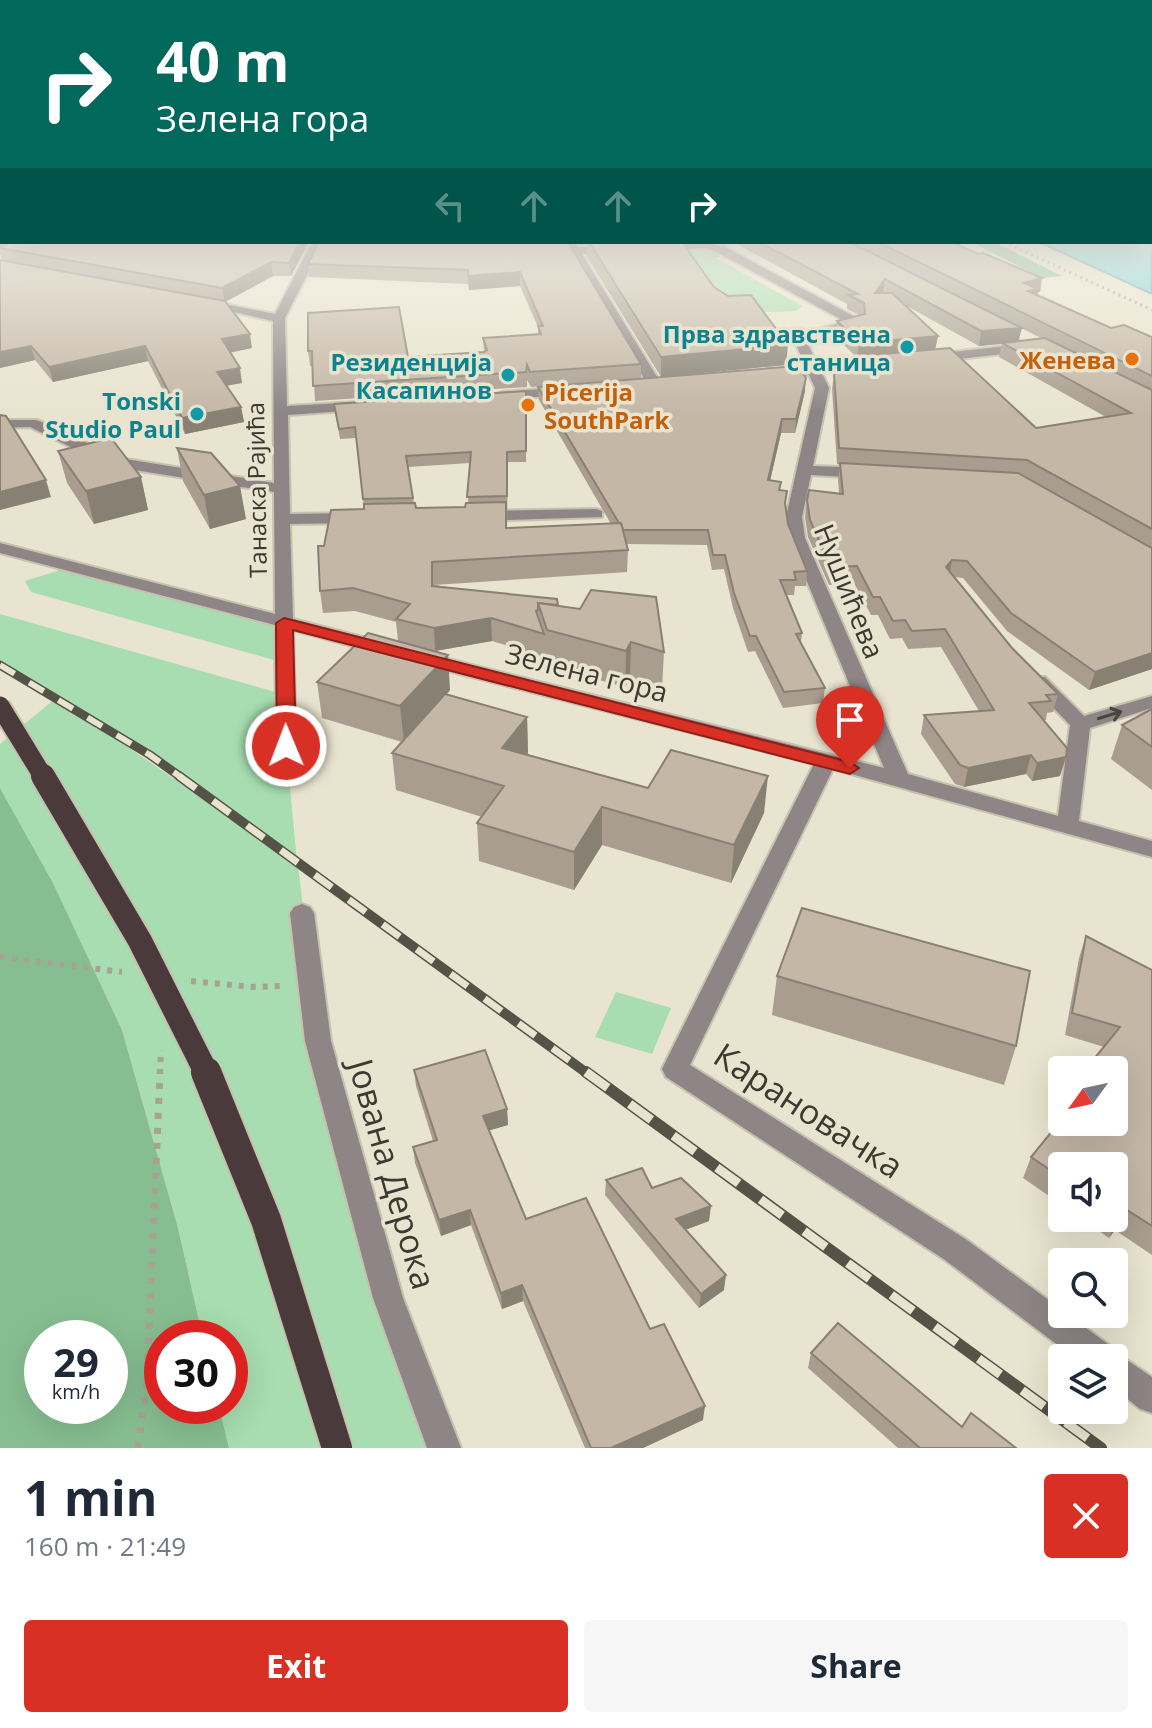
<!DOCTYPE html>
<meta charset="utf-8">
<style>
:root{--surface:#fff;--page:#f6f6f7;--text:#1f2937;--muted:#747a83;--accent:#d93025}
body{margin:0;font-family:"Open Sans",sans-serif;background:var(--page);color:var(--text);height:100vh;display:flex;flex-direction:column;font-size:30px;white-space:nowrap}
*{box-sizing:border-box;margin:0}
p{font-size:26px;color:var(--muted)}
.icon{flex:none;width:44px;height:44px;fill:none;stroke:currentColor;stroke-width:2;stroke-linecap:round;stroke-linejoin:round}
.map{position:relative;height:1448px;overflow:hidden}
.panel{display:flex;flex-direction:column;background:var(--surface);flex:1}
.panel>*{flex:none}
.hud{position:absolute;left:0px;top:0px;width:1152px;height:244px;box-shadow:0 8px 32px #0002;background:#00695c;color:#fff;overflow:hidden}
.needle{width:52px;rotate:237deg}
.fabs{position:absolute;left:1048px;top:1056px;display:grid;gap:16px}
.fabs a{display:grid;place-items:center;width:80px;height:80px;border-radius:8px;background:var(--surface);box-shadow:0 8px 32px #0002;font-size:40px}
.speed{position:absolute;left:24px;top:1320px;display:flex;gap:16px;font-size:40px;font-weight:700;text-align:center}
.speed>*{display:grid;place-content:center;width:104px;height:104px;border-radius:50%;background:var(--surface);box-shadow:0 8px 32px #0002;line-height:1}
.speed small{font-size:20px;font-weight:400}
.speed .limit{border:12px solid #d22;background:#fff;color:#111}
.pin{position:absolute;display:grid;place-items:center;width:68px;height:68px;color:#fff;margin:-82px -34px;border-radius:50% 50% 50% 0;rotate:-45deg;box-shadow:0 0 8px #0007}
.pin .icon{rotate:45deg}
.me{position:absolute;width:88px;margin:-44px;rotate:359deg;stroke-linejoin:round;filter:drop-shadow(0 0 6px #0008)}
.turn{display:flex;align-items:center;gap:28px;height:168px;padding:0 24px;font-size:36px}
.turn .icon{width:104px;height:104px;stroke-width:2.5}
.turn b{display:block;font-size:56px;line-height:68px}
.lanes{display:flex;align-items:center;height:76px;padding:0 24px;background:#0003;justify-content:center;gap:40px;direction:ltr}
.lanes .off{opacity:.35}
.round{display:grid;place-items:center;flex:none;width:84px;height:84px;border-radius:8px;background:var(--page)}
.summary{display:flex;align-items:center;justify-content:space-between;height:136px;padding:0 24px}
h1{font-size:48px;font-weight:700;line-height:60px}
.button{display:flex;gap:16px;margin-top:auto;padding:16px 24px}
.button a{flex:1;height:92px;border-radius:8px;background:var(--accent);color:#fff;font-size:32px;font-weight:700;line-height:92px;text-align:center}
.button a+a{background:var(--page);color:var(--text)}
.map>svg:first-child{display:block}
.green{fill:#a7ddb0}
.forest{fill:#87be91;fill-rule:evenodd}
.water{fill:#77d0d9;stroke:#65a3a7;stroke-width:2}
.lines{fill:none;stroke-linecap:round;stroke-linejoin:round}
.minor-casing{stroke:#c6c2af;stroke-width:4}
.path-far2{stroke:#a7a393;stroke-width:3;stroke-dasharray:2 4;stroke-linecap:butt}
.path-far1{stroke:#a7a393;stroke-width:6;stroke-dasharray:5 7;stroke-linecap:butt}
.path{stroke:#a7a393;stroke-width:7;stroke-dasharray:6 9;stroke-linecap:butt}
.minor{fill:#8f8586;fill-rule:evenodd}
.rail-far2-casing{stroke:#555248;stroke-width:9}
.rail-far1-casing{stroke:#555248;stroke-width:10}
.rail-casing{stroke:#555248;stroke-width:12}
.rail-far2{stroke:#e9e4cf;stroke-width:6;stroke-dasharray:17;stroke-linecap:butt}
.rail-far1{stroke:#e9e4cf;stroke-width:7;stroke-dasharray:21;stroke-linecap:butt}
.rail{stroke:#e9e4cf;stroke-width:9;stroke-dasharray:27;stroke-linecap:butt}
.major-bridge-far2-casing{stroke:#c6c2af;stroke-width:23;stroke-linecap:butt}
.major-bridge-far1-casing{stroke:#c6c2af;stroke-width:28;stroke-linecap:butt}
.major-bridge-casing{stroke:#c6c2af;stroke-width:34;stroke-linecap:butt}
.major-bridge-far2{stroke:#4b3a3b;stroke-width:19}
.major-bridge-far1{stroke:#4b3a3b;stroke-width:24}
.major-bridge{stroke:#4b3a3b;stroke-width:30}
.wall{fill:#a99d8f;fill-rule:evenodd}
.shaded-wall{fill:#898074}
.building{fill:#c4b7a6;stroke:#898074;stroke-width:2}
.oneway{stroke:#48443e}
.route{fill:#d93025;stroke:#8d1f18;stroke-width:2}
.culture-dot{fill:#0f9aa8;stroke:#e9e4cf;stroke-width:3}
.food-dot{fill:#e8710a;stroke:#e9e4cf;stroke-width:3}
.labels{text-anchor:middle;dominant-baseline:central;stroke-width:7;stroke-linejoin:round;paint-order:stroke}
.far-culture-label{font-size:24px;font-weight:bold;fill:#0d838f;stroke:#e9e4cf;text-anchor:end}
.far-food-label{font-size:24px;font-weight:bold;fill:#c56008;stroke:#e9e4cf;text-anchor:end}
.far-street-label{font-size:24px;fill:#3b3931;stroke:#e9e4cf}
.street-label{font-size:28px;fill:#3b3931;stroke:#e9e4cf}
.near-street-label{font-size:34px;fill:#3b3931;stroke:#e9e4cf}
</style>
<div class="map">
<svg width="1152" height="1448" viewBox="0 0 1152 1448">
<rect width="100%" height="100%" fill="#e9e4cf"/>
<!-- green -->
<g class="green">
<path d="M602 242H729L720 248 727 255 716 258 802 306 796 311 717 314 682 259 694 256 687 247 590 248 583 245Z"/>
<path d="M70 567 284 623 285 663 31 592 25 581Z"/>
<path d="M0 614 286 695V746L297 862 150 755 74 710 298 864 318 1041 444 1448H229L219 1406H230V1338H203L178 1228 122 1030 53 883 0 788V744L56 698 0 665Z"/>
<path d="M616 992 671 1008 652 1054 595 1037Z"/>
</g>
<!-- forest -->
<g class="forest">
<path d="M972 242H994L1062 276 1041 278Z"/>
<path d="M0 788 53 883 122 1030 178 1228 203 1338H162V1406H219L229 1448H0ZM42 1338H110V1406H42Z"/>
</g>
<!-- water -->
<path class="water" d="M1150 214 1152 294 1039 242H1150Z"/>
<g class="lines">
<defs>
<g id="minor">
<path d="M312 242H324L285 318 287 406 359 402 366 406 359 410 288 415 290 514 355 513 363 518 355 523 290 524 293 619 389 644 391 648 382 654 293 630 296 746 286 752 276 746 275 625 0 553V543L275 614 274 492 109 466 30 427 0 428V420H36L59 428 113 457 274 483 273 321 199 304 205 300 275 314Z"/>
<path d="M563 242H575L578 247 613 246 619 249 613 252 582 254 662 385 660 388 648 385Z"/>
<path d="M700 242 723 246 861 320V326L806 340 818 366 897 358 904 362 897 366 822 373 829 388 813 466 864 468 872 473 864 478 811 475 802 517 805 538 908 774 1058 816 1070 725 1031 685 1028 681 1031 677H1045L1084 716 1152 696V708L1090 728 1079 821 1152 841V857L833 769 690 1065 967 1240 1062 1310V1314H1067L1112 1347 1115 1352 1152 1377V1413L1140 1409 1114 1388V1358H1075L945 1260 666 1077 662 1069 814 764 417 663 415 659 424 653 884 768 789 538 786 517 815 388 809 375 773 378 766 374 773 370 806 367 793 338 794 335 846 322 715 251 705 248 661 251 655 248 661 245Z"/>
<path d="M1024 344 1029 345V351L933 362 926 358 933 354Z"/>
<path d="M566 387 571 388V394L502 400 495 396 502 392Z"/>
<path d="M596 509 602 511V517L479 521 471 516 479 511Z"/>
<path d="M302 904 310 907 314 913 331 1041 403 1298 461 1448H427L373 1298 305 1041 290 913 294 907Z"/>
</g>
</defs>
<!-- minor casing -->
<use href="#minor" class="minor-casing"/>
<!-- path-far2 -->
<path class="path-far2" d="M1004 242 1152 310"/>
<!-- path-far1 -->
<g class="path-far1">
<path d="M0 957 122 972"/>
<path d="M191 981 252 987 281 986"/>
<path d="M160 1074 161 1050"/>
</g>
<!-- path -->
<path class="path" d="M138 1448 147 1382 160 1072"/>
<!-- minor -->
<use href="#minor" class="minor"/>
<defs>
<path id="rail-far2" d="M0 665 150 755 182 778"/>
<path id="rail-far1" d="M179 776 588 1074"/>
<path id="rail" d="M586 1072 1101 1448"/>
</defs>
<!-- rail-far2 casing -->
<use href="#rail-far2" class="rail-far2-casing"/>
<!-- rail-far1 casing -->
<use href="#rail-far1" class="rail-far1-casing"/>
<!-- rail casing -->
<use href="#rail" class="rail-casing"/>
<!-- rail-far2 -->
<use href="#rail-far2" class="rail-far2"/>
<!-- rail-far1 -->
<use href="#rail-far1" class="rail-far1"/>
<!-- rail -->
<use href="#rail" class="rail"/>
<defs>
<path id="major-bridge-far2" d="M0 706 44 778"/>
<path id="major-bridge-far1" d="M43 776 140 941 207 1074"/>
<path id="major-bridge" d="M206 1072 266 1220 337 1448"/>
</defs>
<!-- major-bridge-far2 casing -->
<use href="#major-bridge-far2" class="major-bridge-far2-casing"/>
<!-- major-bridge-far1 casing -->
<use href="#major-bridge-far1" class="major-bridge-far1-casing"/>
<!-- major-bridge casing -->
<use href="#major-bridge" class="major-bridge-casing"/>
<!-- major-bridge-far2 -->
<use href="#major-bridge-far2" class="major-bridge-far2"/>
<!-- major-bridge-far1 -->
<use href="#major-bridge-far1" class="major-bridge-far1"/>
<!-- major-bridge -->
<use href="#major-bridge" class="major-bridge"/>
</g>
<!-- wall -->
<g class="wall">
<path d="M0 210 2 242H309L291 276H273L225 302 252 348 230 352 242 383 227 385 241 407 244 422 185 434 148 361 53 382 35 360 0 368V260L2 261 0 253Z"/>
<path d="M568 242 641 364V379L805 391 795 433H781L770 481 781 482 780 490 788 524 807 571 806 586H795L794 595H786L802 633 801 643 825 688 823 703 783 708 755 651 748 652 733 608 724 569 712 570 707 545 626 544 628 550 627 572 434 585 558 605 664 652 662 688 630 678 625 687 547 666 544 655V657L492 641 435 651 450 690 447 694 527 717 528 753 527 754 648 788 764 813 731 883 602 845 574 890 479 861 477 823 482 817 396 790 392 753 402 742 322 718 317 682 398 641 396 622 355 611 323 613 320 591 324 546 364 509 356 438 340 439 334 404 526 391V462H508L507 528 611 524 539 400 538 387 598 382 531 387 527 380V387L315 401 313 366H310L308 351 408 357 484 352 483 338 538 334V327L520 286 469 290 468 284 309 277 308 264ZM470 463 468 503 465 507 416 508 414 503 408 467Z"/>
<path d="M577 242H682L714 287 786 365 661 377 587 257V245H580Z"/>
<path d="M733 242H952L1040 292H1038L1037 295 1111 328 1152 337V669L1089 690 1007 631 963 578 954 577 1012 648 1058 694 1053 712 1047 713 1046 720H1043L1060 776 1032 781 1026 774 964 787 955 784 921 734 924 715 979 711 941 647 908 649 902 638 890 639 878 615H871L854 583 829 585 808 537 805 517 807 500 839 493 838 479 840 465 837 464 832 389 834 374 871 372 869 370 871 357 857 358 835 336 837 321 859 315 847 309V304ZM905 305 979 346 1002 344 999 357 1106 417 1036 428 935 349 938 336ZM1021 328 1043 339 1019 341Z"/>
<path d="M177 448 246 519 210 529 183 481Z"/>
<path d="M58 451 141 477 148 510 94 524 67 483Z"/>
<path d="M1152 709V790L1111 759 1122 725Z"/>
<path d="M1086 936 1152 970V1255L1115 1230 1109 1238 1080 1218H1114V1166H1062V1205L1023 1178 1031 1157 1056 1126 1052 1124 1059 1102 1062 1099V1122H1114L1104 1047 1065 1035 1079 958Z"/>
<path d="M777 976 1016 1046 1004 1085 772 1015Z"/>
<path d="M414 1070 507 1109 508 1125 489 1130 526 1219 650 1329 703 1420 643 1448H585L523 1301 502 1309 471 1225 441 1236 415 1163 413 1147 433 1141 416 1086Z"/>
<path d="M606 1180 652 1188 709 1221 685 1230 724 1290 699 1308 605 1195Z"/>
<path d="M811 1353 962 1427 1016 1448H898L808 1368Z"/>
</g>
<!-- shaded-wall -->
<g class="shaded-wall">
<path d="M2 233V242H13L0 249V234Z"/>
<path d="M300 242H309L291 276 289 263Z"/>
<path d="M271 262 273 276 225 302 222 288Z"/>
<path d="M520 272V286L469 290 468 276Z"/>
<path d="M1042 278 1040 292H1038L1035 303 1024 283Z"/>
<path d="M885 279 883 293H875Z"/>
<path d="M1022 328 1018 342 979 346 981 331Z"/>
<path d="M250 334 252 348 224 354 222 339Z"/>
<path d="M938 336 935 350 857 358 859 343Z"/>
<path d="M788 345 786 365 661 377V357Z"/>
<path d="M31 346 35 360 0 368V352Z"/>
<path d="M145 346 148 361 53 382 49 367Z"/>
<path d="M240 368 242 383 220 387 217 372Z"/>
<path d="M806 378 805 391 795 433 796 419Z"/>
<path d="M241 407 244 422 185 434 182 418Z"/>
<path d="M782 419 781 433 767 494 768 480Z"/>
<path d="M141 477 148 510 94 524 86 491Z"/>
<path d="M46 480 51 497 0 510V492Z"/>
<path d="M240 486 246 519 210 529 204 495Z"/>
<path d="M952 560 949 577 946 567Z"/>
<path d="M491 618 492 641 435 651 434 628Z"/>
<path d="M631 642 630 678 625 687 626 651Z"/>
<path d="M1152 653V669L1089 690 1095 672Z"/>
<path d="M448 655 450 690 404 743 400 706Z"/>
<path d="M527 717 528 753 504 784 502 748Z"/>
<path d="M1031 755 1026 774 964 787 968 768Z"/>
<path d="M1066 757 1060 776 1032 781 1037 763Z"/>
<path d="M768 776 764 813 731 883 734 845Z"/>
<path d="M602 807V845L574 890V852Z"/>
<path d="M507 1109 508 1125 484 1132 483 1116Z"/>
<path d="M711 1206 709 1221 674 1234 676 1219Z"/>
<path d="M1124 1208 1115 1230 1109 1238 1118 1216Z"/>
<path d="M470 1210 471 1225 441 1236 439 1220Z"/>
<path d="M726 1275 724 1290 699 1308 701 1294Z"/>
<path d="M522 1285 523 1301 502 1309 501 1293Z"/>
<path d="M705 1406 703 1420 643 1448H611Z"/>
</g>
<!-- building -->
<g class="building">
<path d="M0 210H2V233L0 234Z"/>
<path d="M11 242H300L289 263 271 262 222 288 0 248Z"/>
<path d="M319 242H568L641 364 530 372 527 365 526 372 313 386 312 351H308V313L399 307 408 357 484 352 487 350 483 338 541 334 538 326H543L520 272 468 276V270L308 264Z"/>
<path d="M589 242H682L714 287 728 296 751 295 788 345 661 357Z"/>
<path d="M759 242H849L1022 328 981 331 885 279 875 293H892L938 336 859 343 837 321 865 314 864 303 848 295 858 294Z"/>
<path d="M878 242H952L978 254 983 253 1042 278 1024 283 1038 289 1028 291 1111 328 1124 325 1152 337V376Z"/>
<path d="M0 260 225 301 250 334 222 339 240 368 217 372 241 407 182 418 145 346 49 367 31 346 0 352Z"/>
<path d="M1045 338 1152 390V529L1027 460 839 448 834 374 888 371 871 355 950 348 1036 428 1131 413 1002 343Z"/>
<path d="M797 366 806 378 796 419H782L768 480 781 482 779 490 787 491 785 503 788 524 807 571 794 572 796 580H780L802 633 796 634 825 688 784 692 756 636H750L734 593 725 555H713L708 530H623L621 523H619L538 387Z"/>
<path d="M526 391V451L507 452V496L467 497 471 452 406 456 413 498 363 499 355 427 339 429 334 404Z"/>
<path d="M0 415 6 416 46 480 0 492Z"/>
<path d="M111 438 141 477 86 491 58 451Z"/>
<path d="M177 448 211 453 240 486 204 495Z"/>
<path d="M840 463 1018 473 1150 547 1152 548V653L1095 672 1011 613 967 561 952 560 946 567 1012 648 1058 694 1046 695 1051 701 1029 703 1067 748 1066 757 1037 763 1031 755 968 768 960 765 924 715 994 710 945 629 912 631 905 620 893 621 880 597H873L857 566 831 567 810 520 807 500 809 490 843 494Z"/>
<path d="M506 502V528L621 523 628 550 432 562V586L557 599 558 605 538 603V610L536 611 544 634 491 618 434 628 396 619 410 604 353 588 320 591 318 546H324L331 510 364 509V504L415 503 416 508 465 507 466 503Z"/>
<path d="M591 590 656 597 664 652 631 642 626 651 547 630 538 603 580 609Z"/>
<path d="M368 633 448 655 400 706 317 682Z"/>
<path d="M445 694 527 717 502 748 648 788 671 750 768 776 734 845 602 807 574 852 477 823 504 786 392 753Z"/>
<path d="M1152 709V747L1122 725Z"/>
<path d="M802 908 1030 971 1016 1046 777 976Z"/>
<path d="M1086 936 1152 970V1226L1124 1208 1118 1216 1114 1213V1166H1062V1178L1031 1157 1062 1119V1122H1114V1070H1085L1120 1027 1072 1013Z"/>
<path d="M485 1050 507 1109 483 1116 526 1219 586 1198 650 1329 664 1324 705 1406 611 1448H591L522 1285 501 1293 470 1210 439 1220 413 1147 437 1140 414 1070Z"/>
<path d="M642 1168 652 1188 681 1178 711 1206 676 1219 726 1275 701 1294 606 1180Z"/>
<path d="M838 1323 962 1427 971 1413 1016 1448H920L811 1353Z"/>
</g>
<!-- one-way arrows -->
<defs><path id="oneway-shaft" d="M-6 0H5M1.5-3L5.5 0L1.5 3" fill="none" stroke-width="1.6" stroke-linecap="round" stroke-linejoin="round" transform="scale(2)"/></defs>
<use class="oneway" href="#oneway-shaft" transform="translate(1110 715) rotate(-17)"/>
<!-- sky -->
<linearGradient id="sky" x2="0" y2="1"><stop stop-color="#7bbfe2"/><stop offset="0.51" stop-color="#f5f3e9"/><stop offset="1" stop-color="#f5f3e9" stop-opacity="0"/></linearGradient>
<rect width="1152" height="413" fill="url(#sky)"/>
<!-- route -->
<path class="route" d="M284 618 850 762 859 768 850 774 293 630 296 746 293 750H280L277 746 276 623Z"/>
<!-- markers -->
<g class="culture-dot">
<circle cx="907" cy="347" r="8"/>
<circle cx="508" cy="375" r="8"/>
<circle cx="197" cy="414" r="8"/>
</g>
<g class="food-dot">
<circle cx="1132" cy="359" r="8"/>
<circle cx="528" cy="405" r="8"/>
</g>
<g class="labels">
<!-- far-culture labels -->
<g class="far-culture-label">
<text x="891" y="333">Прва здравствена<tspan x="891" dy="28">станица</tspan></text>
<text x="492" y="361">Резиденција<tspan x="492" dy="28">Касапинов</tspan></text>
<text x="181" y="400">Tonski<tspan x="181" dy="28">Studio Paul</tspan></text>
</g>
<!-- far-food labels -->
<g class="far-food-label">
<text x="1116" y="359">Женева</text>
<text x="544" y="391" text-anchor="start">Picerija<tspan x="544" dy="28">SouthPark</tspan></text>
</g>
<!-- far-street labels -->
<g class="far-street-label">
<text transform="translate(256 490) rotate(-91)">Танаска Рајића</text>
</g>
<!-- street labels -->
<g class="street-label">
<text transform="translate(850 591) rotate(68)">Нушићева</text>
<text transform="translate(587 672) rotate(14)">Зелена гора</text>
</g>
<!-- near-street labels -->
<g class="near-street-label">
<text transform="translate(809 1110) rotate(33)">Карановачка</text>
<text transform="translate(393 1174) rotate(74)">Јована Дерока</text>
</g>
</g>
</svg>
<div class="fabs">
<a><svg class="needle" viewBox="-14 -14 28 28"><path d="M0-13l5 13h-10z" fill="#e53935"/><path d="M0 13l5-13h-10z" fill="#747a83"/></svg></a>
<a><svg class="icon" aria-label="sound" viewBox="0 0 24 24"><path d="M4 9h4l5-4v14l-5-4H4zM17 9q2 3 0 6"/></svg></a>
<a><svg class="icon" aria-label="search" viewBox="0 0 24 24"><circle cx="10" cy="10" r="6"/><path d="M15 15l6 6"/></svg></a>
<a><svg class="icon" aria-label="layers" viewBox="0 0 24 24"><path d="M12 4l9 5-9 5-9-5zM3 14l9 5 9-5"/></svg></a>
</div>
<div class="speed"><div>29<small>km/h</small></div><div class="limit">30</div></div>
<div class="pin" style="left:850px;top:768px;background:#d93025"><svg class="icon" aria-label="arrive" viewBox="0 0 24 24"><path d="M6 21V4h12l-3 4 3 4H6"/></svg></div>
<svg class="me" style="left:286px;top:746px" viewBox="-20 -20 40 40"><circle r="17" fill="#d93025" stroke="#fff" stroke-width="3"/><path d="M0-11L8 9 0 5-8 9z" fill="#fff"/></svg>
<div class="hud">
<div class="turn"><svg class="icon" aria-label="right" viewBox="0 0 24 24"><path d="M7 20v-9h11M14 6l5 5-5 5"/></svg><div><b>40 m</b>Зелена гора</div></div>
<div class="lanes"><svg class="icon off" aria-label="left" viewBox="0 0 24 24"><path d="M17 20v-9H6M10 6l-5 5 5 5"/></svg><svg class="icon off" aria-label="ahead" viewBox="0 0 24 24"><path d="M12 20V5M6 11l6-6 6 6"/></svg><svg class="icon off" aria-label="ahead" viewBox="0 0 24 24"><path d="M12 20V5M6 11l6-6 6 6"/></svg><svg class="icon" aria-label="right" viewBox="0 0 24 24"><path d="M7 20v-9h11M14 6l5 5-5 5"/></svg></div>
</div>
</div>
<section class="panel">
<div class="summary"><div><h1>1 min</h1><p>160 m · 21:49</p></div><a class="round" style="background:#d93025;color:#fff"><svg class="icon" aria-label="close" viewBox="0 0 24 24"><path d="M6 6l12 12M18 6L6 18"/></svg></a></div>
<div class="button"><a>Exit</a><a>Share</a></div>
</section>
